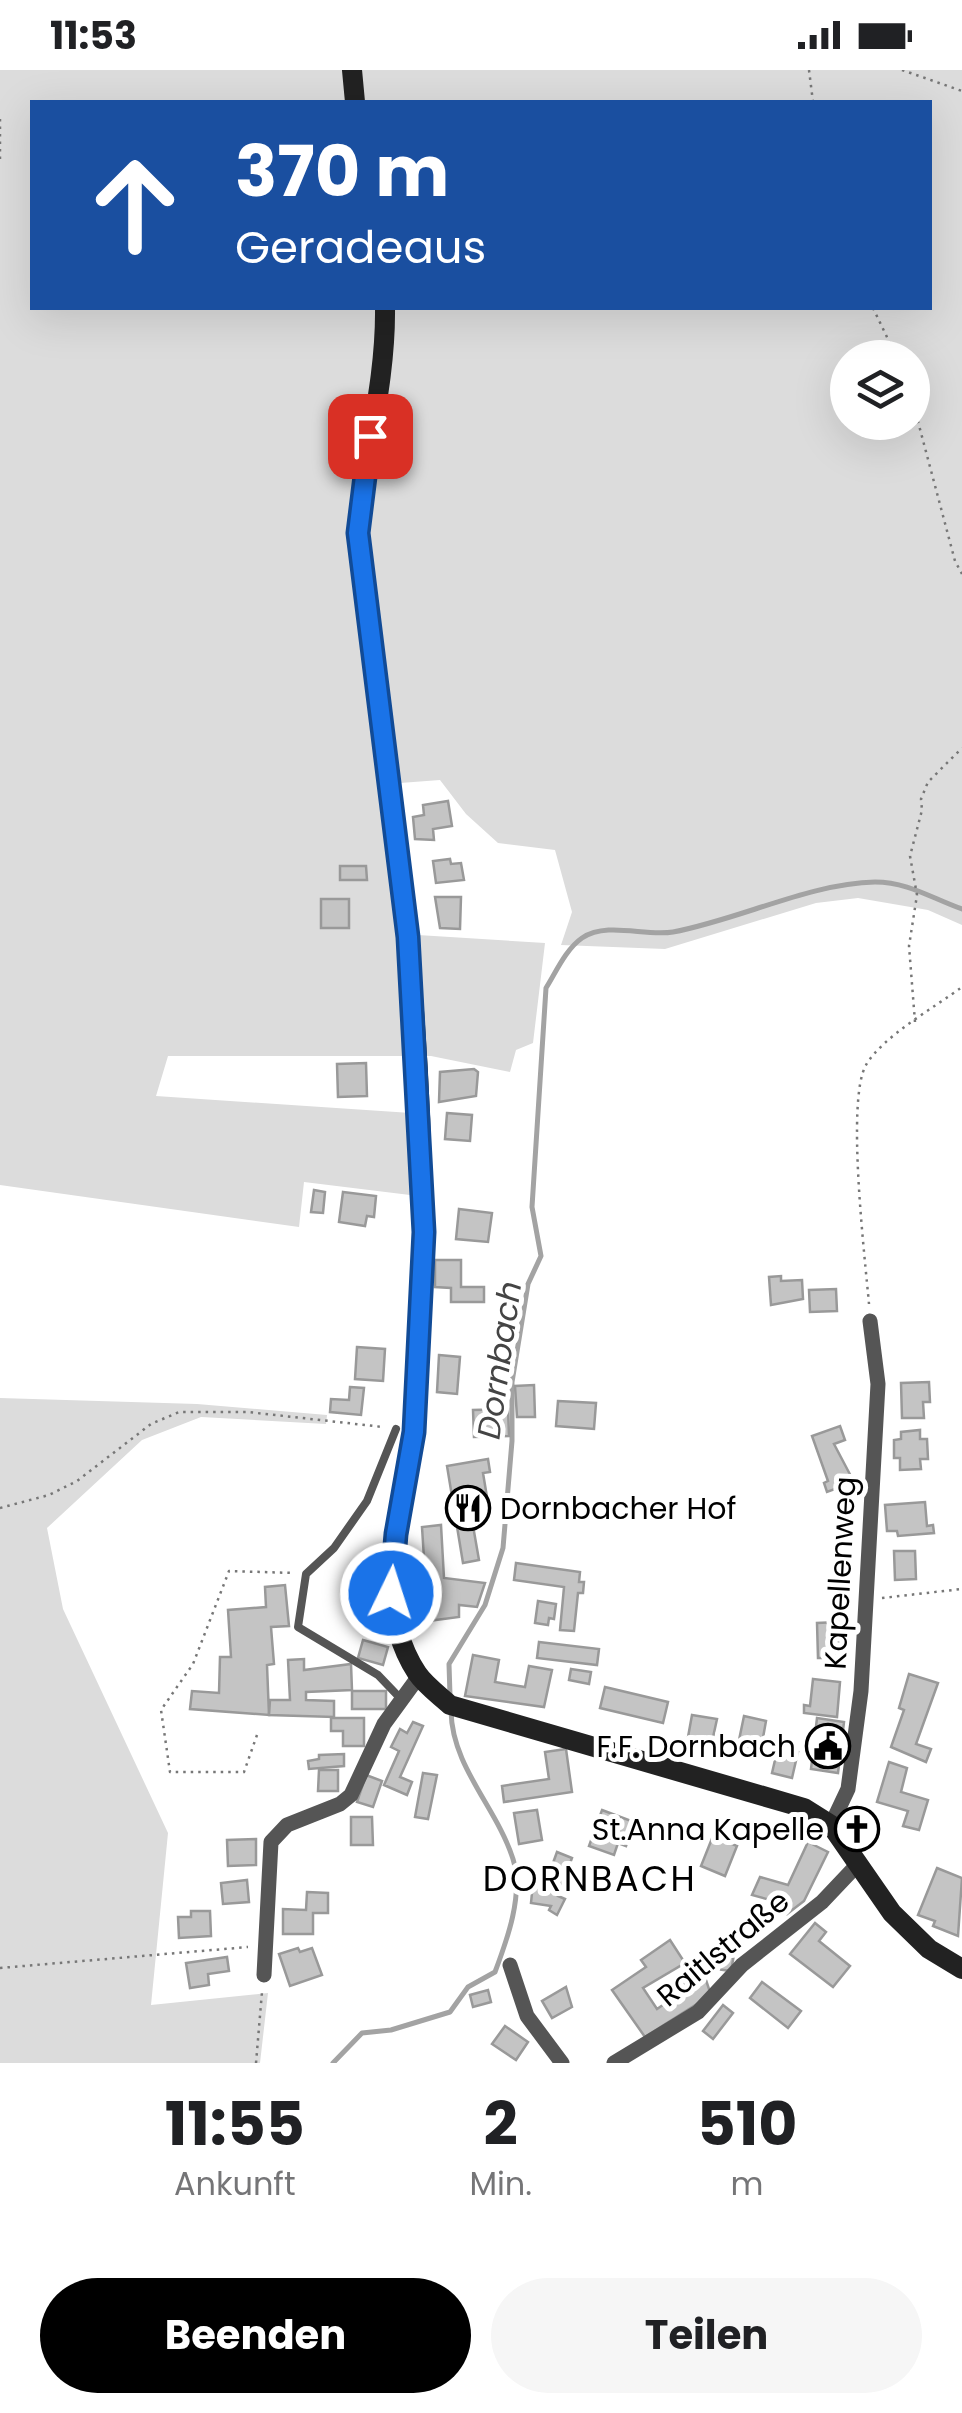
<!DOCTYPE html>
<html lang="de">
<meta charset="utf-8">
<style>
:root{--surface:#fff;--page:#f6f6f6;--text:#202124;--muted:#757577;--accent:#000}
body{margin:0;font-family:Poppins,sans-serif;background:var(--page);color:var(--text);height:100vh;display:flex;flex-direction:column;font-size:38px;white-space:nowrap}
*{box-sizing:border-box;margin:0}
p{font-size:32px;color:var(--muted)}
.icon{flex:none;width:55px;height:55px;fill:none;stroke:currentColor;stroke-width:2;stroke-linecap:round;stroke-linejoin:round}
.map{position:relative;height:1993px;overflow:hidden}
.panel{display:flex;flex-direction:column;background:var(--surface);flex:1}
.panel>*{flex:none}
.hud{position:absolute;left:30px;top:30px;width:902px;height:210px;border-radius:0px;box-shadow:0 10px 40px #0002;background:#1a4fa0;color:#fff;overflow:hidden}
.buttons{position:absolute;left:830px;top:270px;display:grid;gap:20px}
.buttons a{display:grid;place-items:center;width:100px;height:100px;border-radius:50%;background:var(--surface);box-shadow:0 10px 40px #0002;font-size:50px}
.pin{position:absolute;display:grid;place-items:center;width:85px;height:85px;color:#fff;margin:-42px;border-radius:20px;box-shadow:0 5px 15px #0006}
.me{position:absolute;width:110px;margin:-55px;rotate:4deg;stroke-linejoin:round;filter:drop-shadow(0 0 8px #0008)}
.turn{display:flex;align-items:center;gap:35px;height:210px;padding:0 40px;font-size:45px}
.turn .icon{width:130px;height:130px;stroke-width:2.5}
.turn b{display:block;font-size:70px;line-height:85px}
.eta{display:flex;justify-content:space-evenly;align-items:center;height:170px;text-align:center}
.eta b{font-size:60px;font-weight:700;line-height:70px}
.primary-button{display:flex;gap:20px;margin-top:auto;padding:20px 40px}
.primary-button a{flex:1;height:115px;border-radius:60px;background:var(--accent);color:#fff;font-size:40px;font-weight:700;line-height:115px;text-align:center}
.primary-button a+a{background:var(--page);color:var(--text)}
.status{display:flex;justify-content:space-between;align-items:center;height:70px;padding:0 50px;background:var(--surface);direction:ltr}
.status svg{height:28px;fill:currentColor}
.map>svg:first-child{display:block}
.green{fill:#dcdcdc;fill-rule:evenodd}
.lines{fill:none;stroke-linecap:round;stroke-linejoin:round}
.stream{stroke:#a3a3a3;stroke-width:5}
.building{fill:#c4c4c4;stroke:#999;stroke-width:2.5}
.path{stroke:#777;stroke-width:2.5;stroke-dasharray:2.5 5;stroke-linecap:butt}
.lane{stroke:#555;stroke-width:8}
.street{stroke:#555;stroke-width:15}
.secondary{stroke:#222;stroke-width:20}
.route-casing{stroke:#114b97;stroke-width:25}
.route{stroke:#1a73e8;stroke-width:18}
.labels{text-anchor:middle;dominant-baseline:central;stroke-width:10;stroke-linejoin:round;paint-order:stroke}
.poi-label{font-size:30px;fill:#000;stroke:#fff;text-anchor:end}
.street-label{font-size:30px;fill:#000;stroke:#fff}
.water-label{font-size:32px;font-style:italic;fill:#444;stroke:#fff}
.quarter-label{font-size:35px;letter-spacing:2.5px;fill:#000;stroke:#fff}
</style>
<div class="status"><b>11:53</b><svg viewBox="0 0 49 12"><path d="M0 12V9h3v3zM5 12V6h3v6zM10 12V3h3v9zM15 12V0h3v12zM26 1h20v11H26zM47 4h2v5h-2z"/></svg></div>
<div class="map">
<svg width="962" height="1993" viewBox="0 0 962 1993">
<rect width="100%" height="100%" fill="#fff"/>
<!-- green -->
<g class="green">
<path d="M0 0H962V855L928 840 858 828 816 833 665 879 561 875 572 842 555 780 498 773 466 744 440 710 400 713 418 865 545 873 533 973 516 980 510 1002 431 986H168L156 1026 411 1043 410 1125 304 1112 299 1157 0 1115ZM32 32H930V238H32ZM848 288H912V352H848Z"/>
<path d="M0 1328 197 1334 327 1345 326 1354 201 1347 142 1370 47 1458 63 1539 168 1763 151 1935 268 1923 260 1993H0Z"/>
</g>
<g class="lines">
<!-- stream -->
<g class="stream">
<path d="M450 1625 449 1594 485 1535 503 1478 512 1371V1312L528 1214 541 1186 532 1137 546 918C556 902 566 879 582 868 608 851 645 867 673 862 738 850 811 813 875 812 908 812 931 828 962 839"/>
<path d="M333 1993 362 1963 391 1960 450 1942 468 1917 495 1902C507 1870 524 1824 513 1789 497 1738 452 1697 451 1641"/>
</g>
</g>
<!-- building -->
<g class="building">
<path d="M448 731 452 756 433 759 434 770 415 769 413 747 424 745 423 735Z"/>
<path d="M450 789 451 794 461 793 464 810 436 813 433 791Z"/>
<path d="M340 796H366L367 810H340Z"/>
<path d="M435 827H461L460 859 440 858Z"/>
<rect x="321" y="829" width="28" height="29"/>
<path d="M366 993 367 1026 338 1027 337 994Z"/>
<path d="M474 999 478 1002 476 1026 439 1032 440 1002Z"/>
<path d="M447 1043 472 1045 470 1071 445 1069Z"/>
<path d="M314 1120 325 1122 323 1143 311 1142Z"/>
<path d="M343 1122 376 1126 374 1147 367 1146 365 1156 339 1152Z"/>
<path d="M459 1139 492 1143 488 1172 456 1169Z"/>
<path d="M435 1190H461V1217H484V1232H451V1218L435 1217Z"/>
<path d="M781 1206V1211L802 1210 803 1229 771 1235 769 1207Z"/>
<path d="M836 1219 837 1241 810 1242 809 1220Z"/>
<path d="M357 1277 385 1279 383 1311 355 1309Z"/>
<path d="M439 1285 460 1287 457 1324 437 1322Z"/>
<path d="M929 1312 930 1332H923L924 1348H902L901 1313Z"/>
<path d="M534 1315 535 1347H517L515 1316Z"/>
<path d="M350 1317 364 1318 361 1345 330 1342 331 1329 349 1330Z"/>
<path d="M558 1331 596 1333 594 1359 556 1356Z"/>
<path d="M508 1339 509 1366 474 1367 473 1340Z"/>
<path d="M840 1356 845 1370 834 1374 854 1412 827 1422 824 1413 828 1411 812 1366Z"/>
<path d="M920 1360V1369H927L928 1389H920L921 1399 900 1400V1388H894V1370L901 1369V1362Z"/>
<path d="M488 1389 490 1402 483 1403 487 1427 481 1428 485 1448 472 1450 479 1490 463 1493 447 1396Z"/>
<path d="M925 1432 927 1456 933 1455 934 1463 898 1466 897 1461H887L885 1435Z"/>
<path d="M441 1455 444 1508 485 1513 477 1537 459 1535V1547L428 1551 422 1457Z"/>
<path d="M894 1481H915L916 1509 895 1510Z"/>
<path d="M516 1493 580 1502 579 1512H584L583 1523H578L574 1561 560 1560 564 1517 514 1510Z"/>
<path d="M285 1515 289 1556 271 1557 274 1594 267 1595 269 1645 190 1639 192 1621 219 1623 220 1587H231L228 1540 266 1537 265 1517Z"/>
<path d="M538 1531 556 1534 554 1549 549 1548 548 1555 535 1553Z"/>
<path d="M838 1552 839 1588H818L817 1553Z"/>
<path d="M363 1570 388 1577 383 1595 358 1588Z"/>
<path d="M539 1572 599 1579 597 1595 537 1588Z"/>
<path d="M473 1585 499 1590 495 1612 525 1617 529 1596 552 1600 544 1637 465 1626Z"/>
<path d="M304 1589V1600L351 1594 352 1620 306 1622V1630L334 1631V1647L269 1645 270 1630H290L288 1590Z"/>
<path d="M571 1599 591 1602 589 1614 569 1610Z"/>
<path d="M909 1604 938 1613 916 1674 931 1679 926 1692 891 1677 904 1640 899 1638Z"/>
<path d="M813 1609 840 1612 837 1647 804 1643V1635L810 1636Z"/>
<path d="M605 1617 668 1632 663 1653 600 1638Z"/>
<rect x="352" y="1621" width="34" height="18"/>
<path d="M692 1645 717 1649 712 1672 688 1667Z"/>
<path d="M744 1646 766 1651 761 1679 738 1675Z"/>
<path d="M331 1648H364V1676H343V1661H331Z"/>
<path d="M817 1648 844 1652 838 1703 811 1699Z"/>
<path d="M413 1652 423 1656 400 1707 412 1712 407 1725 384 1715 399 1681 391 1677 400 1659 407 1663Z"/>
<path d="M778 1677 798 1682 792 1708 772 1703Z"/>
<path d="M566 1679 572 1722 504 1732 502 1716 549 1709 545 1682Z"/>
<path d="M344 1684V1696L309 1699 308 1691 319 1689V1685Z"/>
<path d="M889 1692 907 1698 901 1722 928 1730 919 1760 903 1756 908 1741 877 1732Z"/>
<path d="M319 1700H338V1721H318Z"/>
<path d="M423 1703 437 1705 428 1749 415 1747Z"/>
<path d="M366 1705 382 1711 373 1737 357 1732Z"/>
<path d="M537 1740 542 1770 519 1774 514 1743Z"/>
<path d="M602 1740 634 1752 626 1776 618 1773 614 1785 589 1776Z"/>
<path d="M351 1747H372L373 1775H351Z"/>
<path d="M713 1766 737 1776 725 1806 701 1796Z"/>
<path d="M256 1769V1795L228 1796 227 1770Z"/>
<path d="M808 1772 828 1782 804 1831 787 1844 774 1831 752 1825 760 1807 788 1815Z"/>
<path d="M557 1782 572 1788 558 1826 565 1829 557 1845 549 1840 551 1836 531 1833 533 1813 545 1815Z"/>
<path d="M937 1798 962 1808 958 1866 933 1856 935 1851 918 1845Z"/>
<path d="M247 1810 249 1832 223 1834 221 1813Z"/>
<path d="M307 1822 328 1823V1843H313V1864H283V1839L306 1840Z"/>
<path d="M191 1841H210L211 1866 179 1868 178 1847H191Z"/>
<path d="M815 1853 826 1862 819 1871 850 1896 833 1917 790 1884Z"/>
<path d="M670 1870 685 1893 643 1918 657 1939 673 1928 669 1922 687 1905 692 1912 704 1904 711 1925 645 1967 612 1920 646 1897 641 1890Z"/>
<path d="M720 1876 735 1879 731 1901 716 1899Z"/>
<path d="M298 1878 300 1882 312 1878 322 1905 290 1916 279 1884Z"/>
<path d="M227 1887 229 1901 208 1904 209 1915 190 1918 186 1893Z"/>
<path d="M762 1912 801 1941 788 1958 750 1928Z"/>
<path d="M566 1917 572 1937 552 1948 542 1931Z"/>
<path d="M488 1920 491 1932 473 1937 470 1925Z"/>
<path d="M723 1935 733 1943 713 1969 703 1961Z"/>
<path d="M505 1956 528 1972 516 1990 492 1974Z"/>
</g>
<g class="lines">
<!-- path -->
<g class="path">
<path d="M809 0 813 32"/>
<path d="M902 0 962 21"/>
<path d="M0 49V92"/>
<path d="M873 238 897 288"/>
<path d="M912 329 955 491 962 504"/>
<path d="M915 952 909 876 917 825 910 786 922 740 921 729 928 712 962 678"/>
<path d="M869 1234C865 1188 846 1030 866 995 882 967 935 937 962 917"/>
<path d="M0 1438 49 1425 77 1411 151 1354 179 1342H248L383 1357"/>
<path d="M882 1528 962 1519"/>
<path d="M257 1665 244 1702H170L161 1640 193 1594 229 1501 294 1503"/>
<path d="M0 1898 248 1877"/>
<path d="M256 1993 262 1922"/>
</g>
<!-- lane -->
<path class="lane" d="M396 1359 367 1431 334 1478 306 1504 298 1557 378 1605 401 1629"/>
<!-- street -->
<g class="street">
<path d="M831 1755 848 1719 861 1621 878 1314 870 1251"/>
<path d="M510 1895 527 1946 562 1993"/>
<path d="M264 1905 271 1772 287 1755 340 1734 351 1725 384 1654 419 1606"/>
<path d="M614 1993 698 1942 742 1895 822 1832 858 1794"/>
</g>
<!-- secondary -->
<g class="secondary">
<path d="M352 0 355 32"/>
<path d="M385 238C386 314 364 387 357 463 392 720 432 980 420 1240 418 1280 419 1321 415 1361 405 1441 368 1528 417 1603 425 1615 439 1625 450 1635L804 1738 831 1755 892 1843 929 1879 962 1899"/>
</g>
</g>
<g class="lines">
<defs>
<path id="route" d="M370 366 358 463 408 867 424 1162 414 1362 396 1464 391 1523"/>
</defs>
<!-- route casing -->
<use href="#route" class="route-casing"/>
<!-- route -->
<use href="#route" class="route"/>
</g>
<!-- icons -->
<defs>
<symbol id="restaurant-ring" viewBox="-11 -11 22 22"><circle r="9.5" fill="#fff" stroke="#000" stroke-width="1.5"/><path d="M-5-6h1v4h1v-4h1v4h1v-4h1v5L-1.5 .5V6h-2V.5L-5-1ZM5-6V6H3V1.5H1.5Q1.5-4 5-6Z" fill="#000"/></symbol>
<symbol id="civic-ring" viewBox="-11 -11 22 22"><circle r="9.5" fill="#fff" stroke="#000" stroke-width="1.5"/><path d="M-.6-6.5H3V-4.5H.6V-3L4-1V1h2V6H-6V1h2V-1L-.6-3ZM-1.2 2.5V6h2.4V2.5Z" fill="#000"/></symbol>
<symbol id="church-ring" viewBox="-11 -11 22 22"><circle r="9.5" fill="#fff" stroke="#000" stroke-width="1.5"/><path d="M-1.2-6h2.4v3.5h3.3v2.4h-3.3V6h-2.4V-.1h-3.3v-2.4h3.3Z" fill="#000"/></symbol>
</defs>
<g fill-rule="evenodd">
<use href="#restaurant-ring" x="443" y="1413" width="50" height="50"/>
<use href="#civic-ring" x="803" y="1651" width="50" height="50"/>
<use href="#church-ring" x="832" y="1734" width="50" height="50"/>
</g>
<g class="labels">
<!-- poi labels -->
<g class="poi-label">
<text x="500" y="1438" text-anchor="start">Dornbacher Hof</text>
<text x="796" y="1676">F.F. Dornbach</text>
<text x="824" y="1759">St.Anna Kapelle</text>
</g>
<!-- street labels -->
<g class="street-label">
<text transform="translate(840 1503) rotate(-87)">Kapellenweg</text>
<text transform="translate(723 1878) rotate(-40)">Raitlstraße</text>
</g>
<!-- water labels -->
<g class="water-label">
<text transform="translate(499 1290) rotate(-82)">Dornbach</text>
</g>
<!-- quarter labels -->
<g class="quarter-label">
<text x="590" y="1808">DORNBACH</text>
</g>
</g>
</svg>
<div class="buttons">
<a><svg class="icon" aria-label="layers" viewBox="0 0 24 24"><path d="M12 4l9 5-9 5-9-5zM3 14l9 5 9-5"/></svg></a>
</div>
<div class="pin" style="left:370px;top:366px;background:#d93025"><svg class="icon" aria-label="arrive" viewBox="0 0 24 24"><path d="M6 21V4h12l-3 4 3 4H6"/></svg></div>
<svg class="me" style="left:391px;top:1523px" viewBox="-20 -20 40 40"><circle r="17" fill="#1a73e8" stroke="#fff" stroke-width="3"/><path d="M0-11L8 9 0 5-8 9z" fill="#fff"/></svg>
<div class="hud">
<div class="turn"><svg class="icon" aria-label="ahead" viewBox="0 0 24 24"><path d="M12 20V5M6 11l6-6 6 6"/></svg><div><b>370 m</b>Geradeaus</div></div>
</div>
</div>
<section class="panel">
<div class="eta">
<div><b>11:55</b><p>Ankunft</p></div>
<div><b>2</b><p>Min.</p></div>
<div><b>510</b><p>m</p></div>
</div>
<div class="primary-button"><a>Beenden</a><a>Teilen</a></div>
</section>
